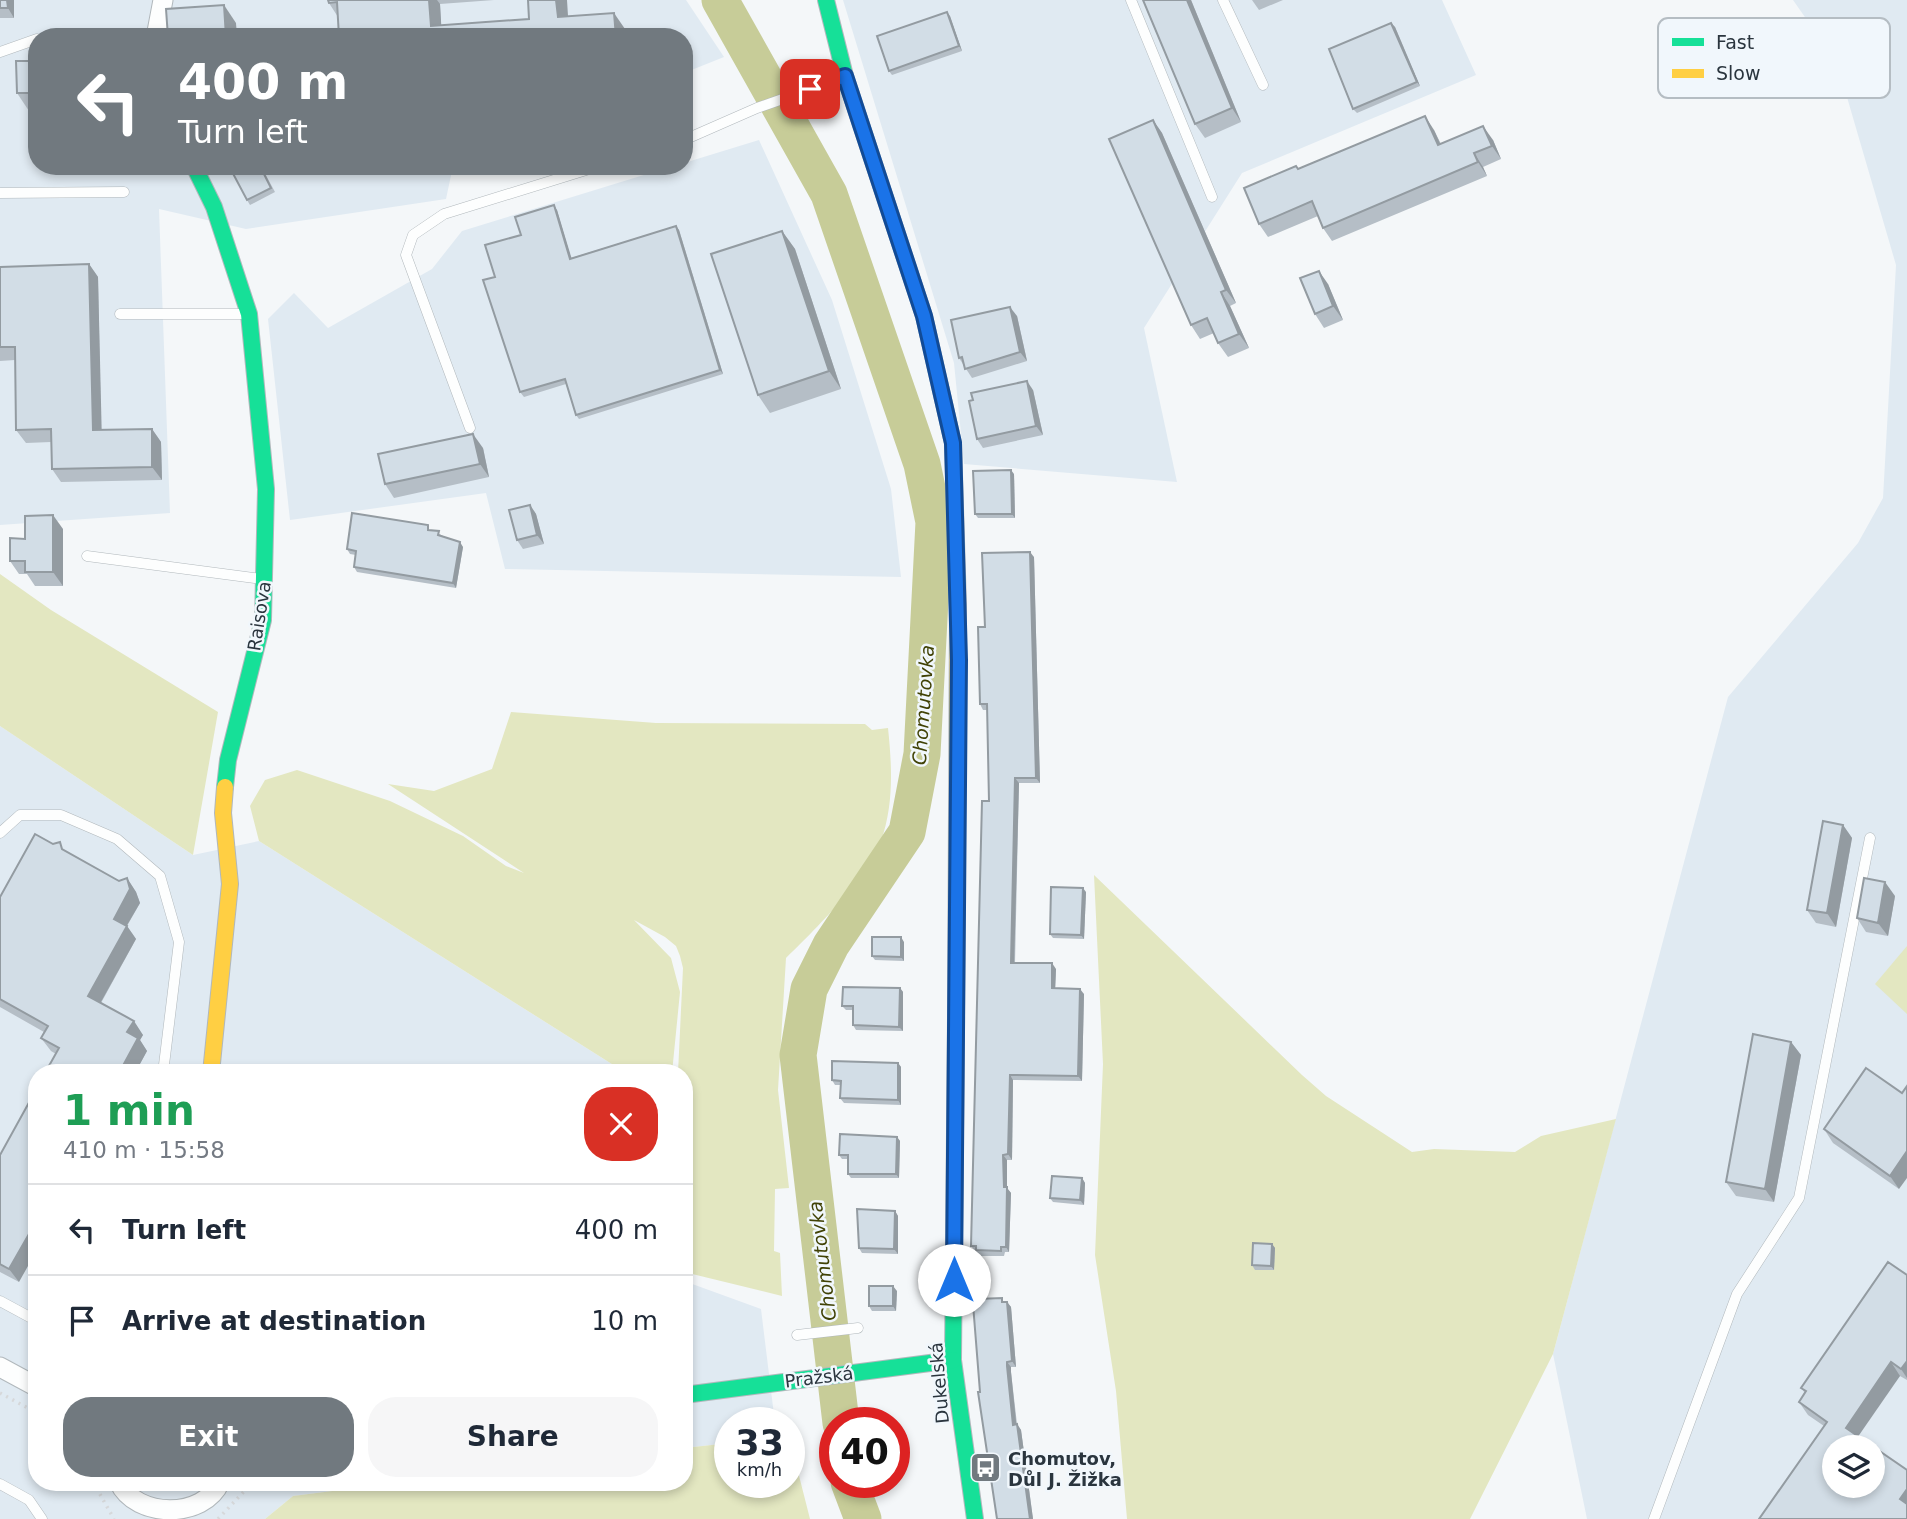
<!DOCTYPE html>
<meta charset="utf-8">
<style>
:root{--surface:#fff;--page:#f6f6f7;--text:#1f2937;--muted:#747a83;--line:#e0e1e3;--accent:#71797f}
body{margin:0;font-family:"DejaVu Sans",sans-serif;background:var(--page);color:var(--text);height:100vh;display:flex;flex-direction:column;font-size:26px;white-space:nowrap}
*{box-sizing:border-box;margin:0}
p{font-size:23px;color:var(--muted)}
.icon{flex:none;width:38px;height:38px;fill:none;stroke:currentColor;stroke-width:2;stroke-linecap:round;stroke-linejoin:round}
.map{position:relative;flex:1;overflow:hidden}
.side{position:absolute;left:28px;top:1064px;width:665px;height:427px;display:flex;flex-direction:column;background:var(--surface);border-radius:28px;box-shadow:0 4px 10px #0003}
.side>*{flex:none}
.top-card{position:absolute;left:28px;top:28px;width:665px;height:147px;border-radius:28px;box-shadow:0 4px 10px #0003;background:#71797f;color:#fff;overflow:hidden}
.fabs{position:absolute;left:1822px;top:1435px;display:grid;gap:14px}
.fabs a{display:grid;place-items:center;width:63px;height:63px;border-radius:50%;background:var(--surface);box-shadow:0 4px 10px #0003;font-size:35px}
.speed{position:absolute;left:714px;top:1407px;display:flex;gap:14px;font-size:35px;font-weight:700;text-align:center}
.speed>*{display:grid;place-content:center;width:91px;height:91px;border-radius:50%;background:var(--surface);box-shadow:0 4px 10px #0003;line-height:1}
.speed small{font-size:18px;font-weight:400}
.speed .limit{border:10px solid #d22;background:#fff;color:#111}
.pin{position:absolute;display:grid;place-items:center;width:60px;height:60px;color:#fff;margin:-30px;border-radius:14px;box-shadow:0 4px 10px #0006}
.me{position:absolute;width:77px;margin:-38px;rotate:0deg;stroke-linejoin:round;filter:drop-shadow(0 0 5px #0008)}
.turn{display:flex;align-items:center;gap:24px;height:147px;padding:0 35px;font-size:32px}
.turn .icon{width:91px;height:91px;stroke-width:2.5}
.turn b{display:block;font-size:49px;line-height:60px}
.round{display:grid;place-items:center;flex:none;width:74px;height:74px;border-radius:28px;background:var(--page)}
.summary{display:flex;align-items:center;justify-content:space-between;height:119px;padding:0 35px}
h1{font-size:42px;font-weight:800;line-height:52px;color:#1e9e55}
.cta{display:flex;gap:14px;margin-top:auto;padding:14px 35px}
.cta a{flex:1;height:80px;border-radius:28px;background:var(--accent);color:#fff;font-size:28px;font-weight:800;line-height:80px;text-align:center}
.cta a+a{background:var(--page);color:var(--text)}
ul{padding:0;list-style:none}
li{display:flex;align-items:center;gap:21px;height:91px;padding:0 35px;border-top:2px solid var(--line)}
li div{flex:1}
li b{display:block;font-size:26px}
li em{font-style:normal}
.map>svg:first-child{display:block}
.built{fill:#e0eaf2;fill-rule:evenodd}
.green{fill:#e3e7c1}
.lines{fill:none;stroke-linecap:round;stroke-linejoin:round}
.river{stroke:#c7cc98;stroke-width:37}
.lane-casing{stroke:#b1b8bc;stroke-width:11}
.street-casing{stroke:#b1b8bc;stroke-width:21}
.fast-casing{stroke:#b1b8bc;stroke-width:18}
.slow-casing{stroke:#b1b8bc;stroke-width:18}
.path{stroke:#d6d8da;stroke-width:3.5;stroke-dasharray:2 5;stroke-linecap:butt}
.lane{stroke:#fdfefe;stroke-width:10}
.street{stroke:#fdfefe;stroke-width:19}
.fast{stroke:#16e098;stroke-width:16}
.slow{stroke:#ffcf43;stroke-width:16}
.wall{fill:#b5bec6}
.shaded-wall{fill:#939ba1}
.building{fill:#d2dde6;stroke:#939ba1;stroke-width:2;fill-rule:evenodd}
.route-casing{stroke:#114b97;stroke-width:18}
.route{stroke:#1a73e8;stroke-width:12}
.labels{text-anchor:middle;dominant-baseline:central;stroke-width:5;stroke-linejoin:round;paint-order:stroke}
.street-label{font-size:18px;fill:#2a353e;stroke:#f1f7fc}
.poi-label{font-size:18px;font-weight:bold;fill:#2a353e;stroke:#f1f7fc;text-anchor:start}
.water-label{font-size:19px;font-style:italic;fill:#404205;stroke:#f1f7fc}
.key{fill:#f1f7fc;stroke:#b5bdc3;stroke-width:2}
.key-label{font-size:19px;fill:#2a353e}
</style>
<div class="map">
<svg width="1907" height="1519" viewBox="0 0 1907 1519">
<rect width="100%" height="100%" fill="#f4f7f9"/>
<!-- built -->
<g class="built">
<path d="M0 0H686L724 57 684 73V37H37V166H453L446 199 246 229 159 209 170 513 0 525Z"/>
<path d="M843 0H1442L1476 75 1242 173 1144 328 1177 482 964 464 954 363Z"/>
<path d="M1793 0H1907V1519H1587L1553 1354 1728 697 1858 543 1883 498 1896 265 1837 63ZM1834 1447H1872V1486H1834Z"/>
<path d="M759 140 832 300 891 489 901 577 505 569 486 493 290 520 268 319 294 293 328 328 432 269 462 231 673 166H684V163Z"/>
<path d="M0 726 193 855 259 841 626 1073H37V1482H403L293 1496 265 1519H0Z"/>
<path d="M684 1281 761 1309 775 1423H730V1443L684 1448Z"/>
</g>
<!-- green -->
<g class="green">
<path d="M0 574 51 610 218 712 193 855 0 726Z"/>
<path d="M511 712 656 723 865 724 872 730 888 728C892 766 894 804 881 841 869 876 813 932 786 958L778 1090 789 1188 775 1189 774 1251 780 1253 782 1296 684 1272V1073H678L683 968 680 956 676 946 665 937 634 920 671 958 680 992 672 1073H626L259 841 250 806 265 780 297 770 390 801 463 836 506 866 524 873 388 784 434 791 492 769Z"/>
<path d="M1094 875 1302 1075 1326 1096 1412 1152 1434 1149 1515 1152 1541 1136 1616 1119 1553 1354 1470 1519H1127L1116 1391 1095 1255 1103 1064Z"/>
<path d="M1907 946V1014L1875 984Z"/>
<path d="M730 1443V1482H789V1449L793 1452 810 1519H265L293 1496 403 1482H684V1448Z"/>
</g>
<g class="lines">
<!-- river -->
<g class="river">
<path d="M720 0 829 194 922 464 934 522 922 754 907 832 831 945 809 989 798 1055 841 1423"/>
<path d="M849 1482 863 1519"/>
</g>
<defs>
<g id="lane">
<path d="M1131 0 1212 197"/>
<path d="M1223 0 1263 85"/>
<path d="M112 37H136"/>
<path d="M0 52 37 39"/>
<path d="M684 140 757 108 845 77"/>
<path d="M0 193 124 192"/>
<path d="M120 314H248"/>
<path d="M470 428 406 255 413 235 444 214 599 166"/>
<path d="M87 556 262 579"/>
<path d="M0 833 20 815H61L117 839 160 876 179 942 163 1073"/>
<path d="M0 1301 37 1321"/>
<path d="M797 1335 858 1328"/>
<path d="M0 1484 29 1500 42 1519"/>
<path d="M1654 1519 1737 1294 1799 1198 1870 838"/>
</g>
<g id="street">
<path d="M156 37 163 0"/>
<path d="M0 1367 37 1387"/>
<path d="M119 1482C136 1519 204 1519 220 1482"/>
</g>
<g id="fast">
<path d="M826 0 845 76 924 316 953 443 958 606"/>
<path d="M194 166 214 207 249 314 266 489 263 620 228 760 225 787"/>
<path d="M956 1018 953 1360 975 1519"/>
<path d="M684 1395 953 1360"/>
</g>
<g id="slow">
<path d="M956 1018 958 606"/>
<path d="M211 1073 230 884 223 813 225 787"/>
</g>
</defs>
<!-- lane casing -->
<use href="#lane" class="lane-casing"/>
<!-- street casing -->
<use href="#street" class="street-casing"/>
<!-- fast casing -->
<use href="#fast" class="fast-casing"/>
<!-- slow casing -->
<use href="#slow" class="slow-casing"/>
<!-- path -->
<g class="path">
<path d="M0 1393 37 1413"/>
<path d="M93 1482 114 1519"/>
<path d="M218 1519 253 1482"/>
</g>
<!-- lane -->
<use href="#lane" class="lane"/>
<!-- street -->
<use href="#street" class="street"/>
<!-- fast -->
<use href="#fast" class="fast"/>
<!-- slow -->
<use href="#slow" class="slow"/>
</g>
<!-- wall -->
<g class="wall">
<rect x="0" y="0" width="14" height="18"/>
<path d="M328 0H494L440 4 441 25 568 16 625 29 339 37 338 17 329 3Z"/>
<path d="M1191 0 1241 122 1205 138 1195 124Z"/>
<path d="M1252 0H1283L1259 10Z"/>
<path d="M950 16 962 51 892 75 889 71Z"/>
<path d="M1391 23 1395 27 1420 86 1357 113 1353 109Z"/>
<path d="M37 61V111H29L17 93Z"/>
<path d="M1153 120 1162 133 1236 303 1230 306 1249 348 1228 357 1218 343 1214 333 1200 339 1191 325Z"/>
<path d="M1434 130 1441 144 1493 140 1501 159 1483 167 1487 176 1332 241 1323 228 1318 216 1268 237 1259 224 1296 166 1298 169Z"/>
<path d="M261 166 275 192 250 205 247 200Z"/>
<path d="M301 166H368L305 172Z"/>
<path d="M557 210 571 258 676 226 679 230 723 374 579 419 576 415 566 384 524 397 520 392 495 277 521 235Z"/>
<path d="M782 231 795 249 841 389 770 413 758 395Z"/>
<path d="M89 264 98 277 101 430 152 429 161 442 162 480 61 482 52 469 51 442 26 443 16 430 15 360 0 361V267Z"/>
<path d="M1328 284 1343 320 1324 328 1315 314Z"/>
<path d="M1017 316 1027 361 972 378 959 358Z"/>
<path d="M1033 390 1043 435 983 448 977 439Z"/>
<path d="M483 448 489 477 394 498 385 484Z"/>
<path d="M1014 474 1015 518H978L975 514Z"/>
<path d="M530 505 536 514 544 544 523 549 517 540Z"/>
<path d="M63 529V586H35L27 574H19L10 561 25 539Z"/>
<path d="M432 530 463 547 456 588 357 572 354 567 356 555 350 554 347 549Z"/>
<path d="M1034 557 1040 783H1019L1015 963 1056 969 1055 988 1084 994 1082 1081 1013 1080 1012 1160H1007V1188L1011 1193 1009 1252H1005L1004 1256H980L971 1246 989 801 987 710H983L980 704 985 627Z"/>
<path d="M1843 825 1852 838 1836 927 1816 923 1807 910Z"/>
<path d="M67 852 119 881 127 878 136 892 140 903 127 926 136 939 101 1003 143 1035 140 1040 147 1051 135 1073H45L56 1054 51 1051 41 1038 44 1032 0 1007V897Z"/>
<path d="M1086 892 1084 939 1053 938 1050 934Z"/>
<path d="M1895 896 1888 936 1866 932 1857 918Z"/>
<path d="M904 942V961L875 960 872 956Z"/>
<path d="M900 988 903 992V1031L856 1030 853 1025V1010H846L842 1006Z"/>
<path d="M1791 1042 1801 1055 1774 1202 1736 1196 1726 1182Z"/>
<path d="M898 1063 901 1067V1105L844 1103 840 1098 841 1085H835L832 1080Z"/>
<path d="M1866 1068 1899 1189 1833 1143 1824 1129Z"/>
<path d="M897 1137 900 1141 899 1178H851L848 1174V1159H842L839 1155Z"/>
<path d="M0 1155 19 1282 0 1272Z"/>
<path d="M1082 1178 1085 1183 1084 1205 1053 1202 1050 1198Z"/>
<path d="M895 1211 898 1216V1254L862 1253 859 1248Z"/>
<path d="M1272 1244 1275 1248 1274 1270H1255L1252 1265Z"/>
<path d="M1907 1275V1380L1900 1376 1824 1426 1808 1415 1799 1402 1805 1393 1801 1388Z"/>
<path d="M897 1291 896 1311H872L869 1306Z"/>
<path d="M1005 1302H1007L1011 1307 1016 1367H1011V1372L1017 1424 1021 1430 1033 1519H997Z"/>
</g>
<!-- shaded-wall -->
<g class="shaded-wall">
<path d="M7 0H14V18L8 8Z"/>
<path d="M429 0H437L440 4 442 37 431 26Z"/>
<path d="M556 0H567L569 33 558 17Z"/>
<path d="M1187 0H1191L1241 122 1232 108Z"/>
<path d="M224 5 236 23 237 37H226Z"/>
<path d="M947 12 950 16 962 51 959 46Z"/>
<path d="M614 13 625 29 626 37H616Z"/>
<path d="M1391 23 1395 27 1420 86 1417 82Z"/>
<path d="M1425 116 1434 130 1447 159 1438 145Z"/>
<path d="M1153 120 1162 133 1236 303 1226 290Z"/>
<path d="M1483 126 1493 140 1501 159 1492 146Z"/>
<path d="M1474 153 1483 167 1487 176 1478 162Z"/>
<path d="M554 205 557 210 573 263 570 259Z"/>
<path d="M676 226 679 230 723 374 720 370Z"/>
<path d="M782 231 795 249 841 389 829 371Z"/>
<path d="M89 264 98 277 102 444 93 430Z"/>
<path d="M1319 271 1328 284 1343 320 1333 306Z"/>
<path d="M1221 292 1230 306 1249 348 1239 334Z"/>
<path d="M1010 307 1017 316 1027 361 1020 352Z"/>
<path d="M1027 381 1033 390 1043 435 1036 426Z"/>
<path d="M152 429 161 442 162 480 152 467Z"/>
<path d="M473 434 483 448 489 477 480 464Z"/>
<path d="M1011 470 1014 474 1015 518 1012 514Z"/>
<path d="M530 505 536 514 544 544 537 535Z"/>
<path d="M53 515 63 529V586L53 572Z"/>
<path d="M460 542 463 547 456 588 453 583Z"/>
<path d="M1030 552 1034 557 1040 783 1036 778Z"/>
<path d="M1015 778 1019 783 1014 968 1011 963Z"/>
<path d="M1843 825 1852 838 1836 927 1827 913Z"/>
<path d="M127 878 136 892 140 903 123 932 114 919Z"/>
<path d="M1885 882 1895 896 1888 936 1878 923Z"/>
<path d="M1083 888 1086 892 1084 939 1081 935Z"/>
<path d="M127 926 136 939 97 1009 88 996Z"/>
<path d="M901 937 904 942V961L901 957Z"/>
<path d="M1052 963 1056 969 1055 994 1052 988Z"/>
<path d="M900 988 903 992V1031L899 1027Z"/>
<path d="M1080 989 1084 994 1082 1081 1078 1076Z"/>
<path d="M134 1021 143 1035 140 1040 147 1051 135 1073H119L127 1032Z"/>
<path d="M1791 1042 1801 1055 1774 1202 1765 1189Z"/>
<path d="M898 1063 901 1067V1105L898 1100Z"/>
<path d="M1010 1075 1013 1080 1012 1160 1008 1154Z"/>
<path d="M897 1137 900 1141 899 1178 896 1174Z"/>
<path d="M1907 1151V1178L1899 1189 1890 1176Z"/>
<path d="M1003 1155 1007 1160V1188L1011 1193 1009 1252 1006 1247Z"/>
<path d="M1082 1178 1085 1183 1084 1205 1080 1200Z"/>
<path d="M895 1211 898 1216V1254L894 1249Z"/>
<path d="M37 1220V1250L19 1282 9 1269Z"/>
<path d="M1272 1244 1275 1248 1274 1270 1271 1266Z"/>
<path d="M893 1286 897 1291 896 1311 893 1306Z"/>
<path d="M1007 1302 1011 1307 1016 1367 1012 1361Z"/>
<path d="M1907 1361V1378L1901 1369Z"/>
<path d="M1007 1362 1011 1367V1372L1017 1431 1013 1425 1007 1366Z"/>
<path d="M1891 1362 1900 1376 1855 1441 1846 1428Z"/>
<path d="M1017 1424 1021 1430 1033 1519H1030Z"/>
<path d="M1907 1489V1509L1900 1499Z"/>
</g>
<!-- building -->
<g class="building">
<path d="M0 0H7L8 8H0Z"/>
<path d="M328 0H429L431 26 529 19 528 0H556L558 17 614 13 616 37H339L337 2 329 3Z"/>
<path d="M1143 0H1187L1232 108 1195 124Z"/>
<path d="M224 5 226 37H168L166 9Z"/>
<path d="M947 12 959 46 889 71 877 36Z"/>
<path d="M1391 23 1417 82 1353 109 1329 49Z"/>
<path d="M16 61H37V93H17Z"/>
<path d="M1425 116 1438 145 1483 126 1492 146 1474 153 1478 162 1323 228 1312 201 1259 224 1244 188 1296 166 1298 169Z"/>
<path d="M1153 120 1226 290 1221 292 1239 334 1218 343 1207 318 1191 325 1109 139Z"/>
<path d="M229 166H260L271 188 247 200Z"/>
<path d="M554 205 570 259 676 226 720 370 576 415 565 379 520 392 483 280 495 277 485 245 521 235 515 217Z"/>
<path d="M782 231 829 371 758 395 711 254Z"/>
<path d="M89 264 93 430 152 429V467L52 469 51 429 16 430 15 347H0V267Z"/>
<path d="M1319 271 1333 306 1315 314 1300 278Z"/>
<path d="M1010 307 1020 352 965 369 962 357 959 358 951 320Z"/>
<path d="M1027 381 1036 426 977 439 969 401 973 400 971 393Z"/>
<path d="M473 434 480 464 385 484 378 454Z"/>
<path d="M1011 470 1012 514H975L973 471Z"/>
<path d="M530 505 537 535 517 540 509 510Z"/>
<path d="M352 513 428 525V530L439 531 438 535 460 542 453 583 354 567 356 551 347 549Z"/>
<path d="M53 515V572H25V561H10V538L25 539V516Z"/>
<path d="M1030 552 1036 778H1015L1011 963H1052V988L1080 989 1078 1076 1010 1075 1008 1154 1003 1155 1004 1187H1007L1006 1247H1001V1251L976 1250V1246H971L982 801H989L987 704H980L978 627H985L982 553Z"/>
<path d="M1823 821 1843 825 1827 913 1807 910Z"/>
<path d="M35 834 53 844 60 842 62 849 119 881 127 878 130 889 114 919 127 926 88 996 134 1021 127 1032 138 1038 119 1073H45L59 1048 41 1038 48 1026 0 999V897Z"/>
<path d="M1864 878 1885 882 1878 923 1857 918Z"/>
<path d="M1051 887 1083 888 1081 935 1050 934Z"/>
<path d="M872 937H901V957L872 956Z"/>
<path d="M843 987 900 988 899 1027 853 1025V1006H842Z"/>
<path d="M1753 1034 1791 1042 1765 1189 1726 1182Z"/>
<path d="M832 1061 898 1063V1100L840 1098 841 1081 832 1080Z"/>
<path d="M1866 1068 1902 1093 1907 1086V1151L1890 1176 1824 1129Z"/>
<path d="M37 1088V1220L9 1269 0 1264V1155Z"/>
<path d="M840 1134 897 1137 896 1174H848V1155H839Z"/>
<path d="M1052 1176 1082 1178 1080 1200 1050 1198Z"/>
<path d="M857 1209 895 1211 894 1249 859 1248Z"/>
<path d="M1253 1243 1272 1244 1271 1266 1252 1265Z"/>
<path d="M1888 1262 1907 1275V1361L1901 1369 1891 1362 1846 1428 1907 1470V1489L1900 1499 1907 1504V1519H1759L1827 1422 1799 1402 1806 1391 1801 1388ZM1834 1447H1872V1486H1834Z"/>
<rect x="869" y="1286" width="24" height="20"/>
<path d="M1002 1298V1302H1007L1012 1361 1007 1362V1366L1013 1425 1017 1424 1030 1519H997L978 1392H980L973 1304H977V1299Z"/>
</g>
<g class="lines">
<defs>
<path id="route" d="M810 89 845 76 924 316 953 443 959 660 954 1280"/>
</defs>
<!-- route casing -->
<use href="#route" class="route-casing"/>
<!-- route -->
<use href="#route" class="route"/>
</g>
<!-- icons -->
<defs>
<symbol id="bus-square" viewBox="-11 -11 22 22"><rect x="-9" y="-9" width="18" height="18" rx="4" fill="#71797f" stroke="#f1f7fc"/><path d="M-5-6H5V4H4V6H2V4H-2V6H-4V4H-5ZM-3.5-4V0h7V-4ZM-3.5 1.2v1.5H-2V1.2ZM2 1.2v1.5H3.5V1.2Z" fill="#fff"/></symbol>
</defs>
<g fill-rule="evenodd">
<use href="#bus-square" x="968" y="1450" width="35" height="35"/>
</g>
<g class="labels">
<!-- street labels -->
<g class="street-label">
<text transform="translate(259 616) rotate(-81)">Raisova</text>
<text transform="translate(819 1377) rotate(-7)">Pražská</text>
<text transform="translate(939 1383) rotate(-95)">Dukelská</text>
</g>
<!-- poi labels -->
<g class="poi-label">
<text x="1008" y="1458">Chomutov,<tspan x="1008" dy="21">Důl J. Žižka</tspan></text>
</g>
<!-- water labels -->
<g class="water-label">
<text transform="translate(923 705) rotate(-86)">Chomutovka</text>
<text transform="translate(822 1261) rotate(-97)">Chomutovka</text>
</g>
</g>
<!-- legend -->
<rect x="1658" y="18" width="232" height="80" rx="10" class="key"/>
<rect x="1672" y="38" width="32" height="8" fill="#16e098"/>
<rect x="1672" y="69" width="32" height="9" fill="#ffcf43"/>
<g class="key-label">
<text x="1716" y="49">Fast</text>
<text x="1716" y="80">Slow</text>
</g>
</svg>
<div class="fabs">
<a><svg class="icon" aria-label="layers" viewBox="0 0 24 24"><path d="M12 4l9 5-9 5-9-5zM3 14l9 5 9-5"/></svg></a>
</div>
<div class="speed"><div>33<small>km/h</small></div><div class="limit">40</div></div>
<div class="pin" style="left:810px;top:89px;background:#d93025"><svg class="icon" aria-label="arrive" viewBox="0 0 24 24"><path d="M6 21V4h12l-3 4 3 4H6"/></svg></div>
<svg class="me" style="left:954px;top:1280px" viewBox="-20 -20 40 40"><circle r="19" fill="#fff"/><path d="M0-13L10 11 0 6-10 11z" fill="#1a73e8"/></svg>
<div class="top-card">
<div class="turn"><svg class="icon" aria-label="left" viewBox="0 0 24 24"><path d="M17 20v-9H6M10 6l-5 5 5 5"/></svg><div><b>400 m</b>Turn left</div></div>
</div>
<section class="side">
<div class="summary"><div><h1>1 min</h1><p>410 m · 15:58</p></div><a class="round" style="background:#d93025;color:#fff"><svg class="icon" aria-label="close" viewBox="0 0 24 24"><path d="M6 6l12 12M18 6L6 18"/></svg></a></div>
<ul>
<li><svg class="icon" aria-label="left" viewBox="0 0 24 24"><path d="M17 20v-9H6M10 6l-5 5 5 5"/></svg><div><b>Turn left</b></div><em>400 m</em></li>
<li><svg class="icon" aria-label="arrive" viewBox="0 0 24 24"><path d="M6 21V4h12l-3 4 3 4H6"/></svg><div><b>Arrive at destination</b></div><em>10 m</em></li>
</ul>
<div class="cta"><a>Exit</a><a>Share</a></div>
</section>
</div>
